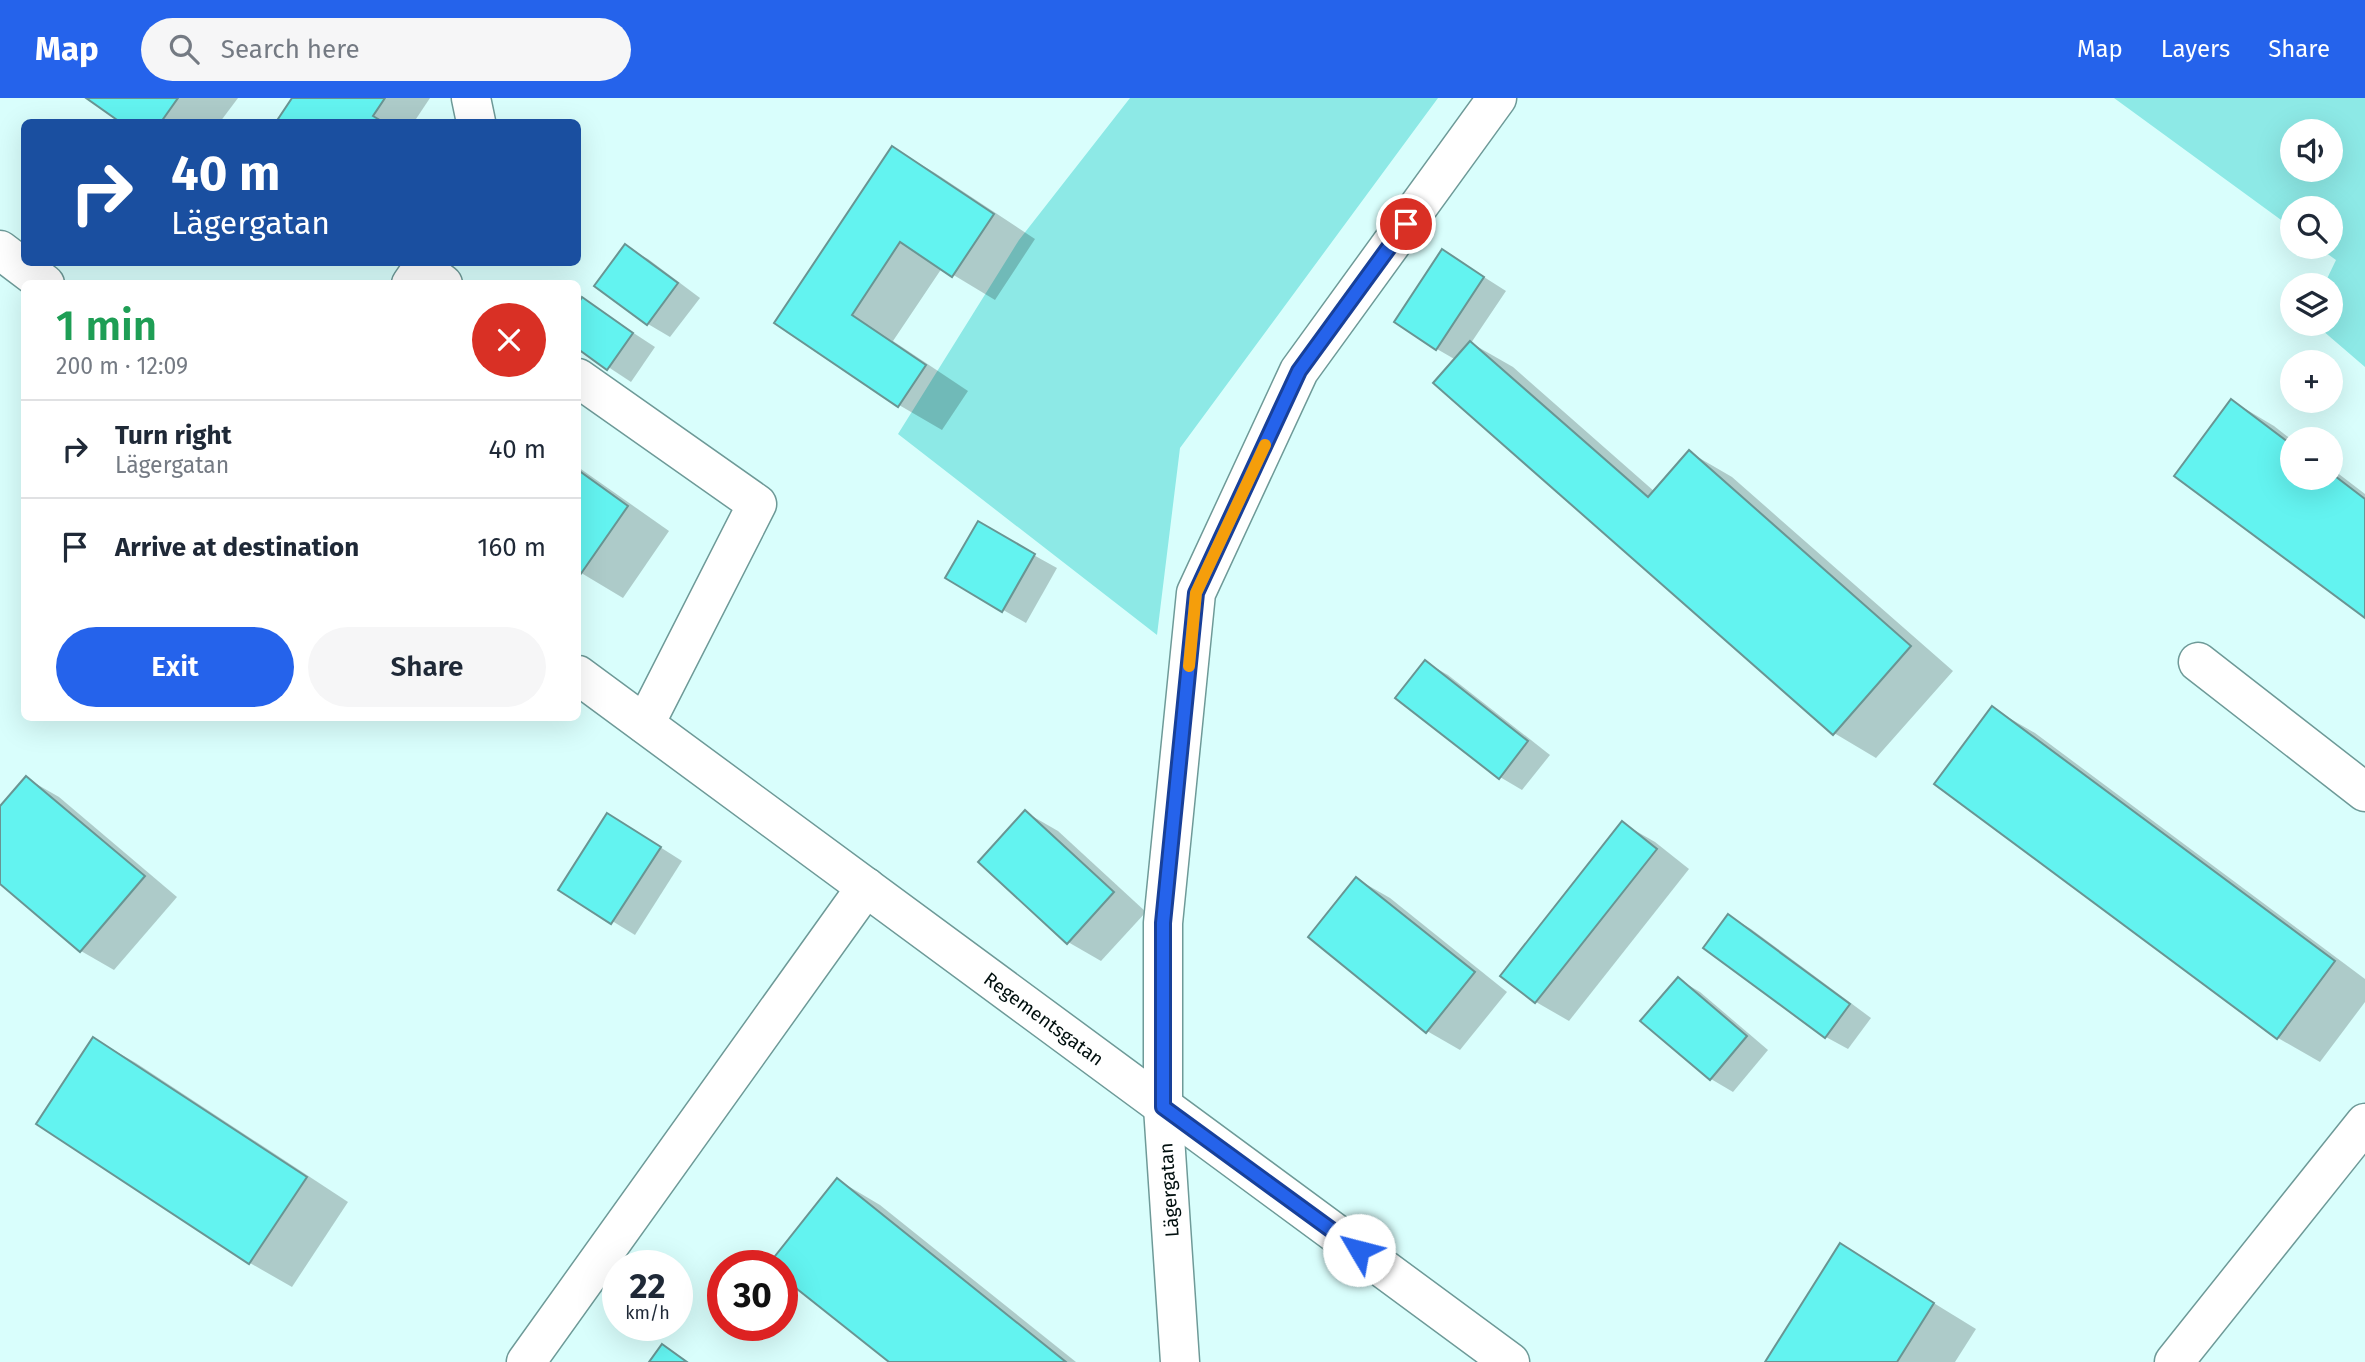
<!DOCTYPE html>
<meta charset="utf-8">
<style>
:root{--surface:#fff;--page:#f6f6f7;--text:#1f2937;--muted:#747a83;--line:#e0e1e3;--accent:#2563eb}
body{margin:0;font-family:"Fira Sans",sans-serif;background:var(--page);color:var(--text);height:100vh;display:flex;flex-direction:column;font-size:26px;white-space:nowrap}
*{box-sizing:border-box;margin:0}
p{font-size:23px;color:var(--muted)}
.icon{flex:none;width:38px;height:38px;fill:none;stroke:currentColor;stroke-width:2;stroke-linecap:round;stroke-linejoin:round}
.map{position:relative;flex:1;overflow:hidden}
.side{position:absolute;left:21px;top:182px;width:560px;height:441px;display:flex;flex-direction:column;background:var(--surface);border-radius:10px;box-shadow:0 7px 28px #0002}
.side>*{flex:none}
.hud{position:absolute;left:21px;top:21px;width:560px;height:147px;border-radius:10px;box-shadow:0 7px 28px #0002;background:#1a4fa0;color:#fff;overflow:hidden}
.fabs{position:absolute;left:2280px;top:21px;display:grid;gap:14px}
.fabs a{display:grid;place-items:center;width:63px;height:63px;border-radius:50%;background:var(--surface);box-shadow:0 7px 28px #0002;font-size:35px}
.speed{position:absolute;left:602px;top:1152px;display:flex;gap:14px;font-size:35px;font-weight:700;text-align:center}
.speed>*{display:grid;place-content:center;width:91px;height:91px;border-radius:50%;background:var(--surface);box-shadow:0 7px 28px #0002;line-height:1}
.speed small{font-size:18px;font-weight:400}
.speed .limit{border:10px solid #d22;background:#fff;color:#111}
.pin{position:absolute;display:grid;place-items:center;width:60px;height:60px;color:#fff;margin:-30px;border:4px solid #fff;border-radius:50%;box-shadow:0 2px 7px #0007}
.me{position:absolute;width:77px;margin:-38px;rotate:307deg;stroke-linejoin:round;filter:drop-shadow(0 0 5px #0008)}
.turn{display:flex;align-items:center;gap:24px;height:147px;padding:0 35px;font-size:32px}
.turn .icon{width:91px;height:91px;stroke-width:2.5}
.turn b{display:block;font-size:49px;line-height:60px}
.round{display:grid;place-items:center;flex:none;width:74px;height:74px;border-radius:37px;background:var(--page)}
.summary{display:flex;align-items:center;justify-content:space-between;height:119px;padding:0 35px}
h1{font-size:42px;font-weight:600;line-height:52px;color:#1e9e55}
.button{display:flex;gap:14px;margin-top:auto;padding:14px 35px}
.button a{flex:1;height:80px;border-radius:42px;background:var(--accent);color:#fff;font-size:28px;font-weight:600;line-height:80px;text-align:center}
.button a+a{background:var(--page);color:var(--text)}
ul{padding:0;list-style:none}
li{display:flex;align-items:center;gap:21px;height:98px;padding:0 35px;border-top:2px solid var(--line)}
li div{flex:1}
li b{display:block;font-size:26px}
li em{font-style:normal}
header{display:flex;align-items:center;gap:42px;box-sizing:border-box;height:98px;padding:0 35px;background:var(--accent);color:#fff}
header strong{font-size:33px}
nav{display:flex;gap:38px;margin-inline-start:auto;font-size:24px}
.search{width:490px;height:63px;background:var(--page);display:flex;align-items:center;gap:18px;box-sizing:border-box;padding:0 24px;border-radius:38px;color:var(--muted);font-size:26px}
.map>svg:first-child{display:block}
.green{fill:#8de9e6;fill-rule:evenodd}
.shadow{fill:#0003}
.building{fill:#63f3f0;stroke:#699593;stroke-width:2}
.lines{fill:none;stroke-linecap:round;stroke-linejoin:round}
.minor-casing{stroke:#6e9a98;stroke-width:41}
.minor{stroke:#fff;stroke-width:38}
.route-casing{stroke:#184099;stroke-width:18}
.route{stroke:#2563eb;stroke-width:12}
.slow{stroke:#f59e0b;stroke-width:12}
.labels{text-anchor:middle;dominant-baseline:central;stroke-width:5;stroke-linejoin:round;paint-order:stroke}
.street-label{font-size:19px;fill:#010f0e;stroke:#fff}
</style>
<header>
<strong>Map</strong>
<div class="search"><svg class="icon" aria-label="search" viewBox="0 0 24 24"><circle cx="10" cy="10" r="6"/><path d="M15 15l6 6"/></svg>Search here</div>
<nav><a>Map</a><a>Layers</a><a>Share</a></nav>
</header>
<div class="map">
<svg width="2365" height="1264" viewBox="0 0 2365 1264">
<rect width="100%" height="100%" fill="#d9fefc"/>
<!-- green -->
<g class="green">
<path d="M1130 0H1438L1180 350 1157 537 898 336 1019 142Z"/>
<path d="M2114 0H2365V269L2315 226H2331V187H2324L2336 162 2318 149H2331V110H2292V130ZM2292 33H2331V72H2292Z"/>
</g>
<!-- shadow -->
<g class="shadow">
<path d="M89 0H238L220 24H124Z"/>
<path d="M294 0H430L414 24H278Z"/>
<path d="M893 50 935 75 1035 141 995 202 942 170 893 243 968 293 942 332 899 307 776 225Z"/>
<path d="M625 149 648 161 700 200 670 239 648 226 596 188Z"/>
<path d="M1443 153 1506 193 1471 245 1513 269 1655 394 1689 354 1732 379 1953 573 1876 660 1834 635 1456 262 1437 251Z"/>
<path d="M583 202 655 249 631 284 578 249V209Z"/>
<path d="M2232 303 2274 328 2292 342V380H2331V370L2365 396V518Z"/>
<path d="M578 369 669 433 623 500 578 473Z"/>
<path d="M978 426 1057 470 1026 525 948 480Z"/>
<path d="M1425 564 1448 577 1550 657 1522 692 1500 679Z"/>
<path d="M1992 610 2035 635 2365 881V904L2320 964 2278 940Z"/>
<path d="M26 680 59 699 177 799 114 872 81 853 0 784V711Z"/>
<path d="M1025 714 1058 733 1146 814 1101 863 1068 844Z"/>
<path d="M1622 725 1655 744 1689 771 1569 923 1536 904 1503 878Z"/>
<path d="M630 730 682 763 635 837 560 791Z"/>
<path d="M1357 781 1390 800 1507 894 1460 952 1427 933Z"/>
<path d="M1729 818 1751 831 1871 920 1848 951 1826 939Z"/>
<path d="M1678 881 1700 894 1768 952 1733 994 1711 981Z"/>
<path d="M94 941 136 965 348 1104 292 1189 250 1165 38 1026Z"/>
<path d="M838 1082 880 1107 1076 1264H891L782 1167H770Z"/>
<path d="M1841 1148 1976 1231 1955 1264H1767Z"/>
</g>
<!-- building -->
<g class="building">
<path d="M86 0H178L161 24H120Z"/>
<path d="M292 0H385L373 18 383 24H276Z"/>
<path d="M892 48 994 116 952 179 900 144 852 217 926 267 898 309 774 225Z"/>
<path d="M625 146 678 185 647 227 594 188Z"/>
<path d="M1442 151 1484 179 1436 252 1394 224Z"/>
<path d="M582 199 633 235 607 272 578 251V206Z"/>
<path d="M1470 243 1648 399 1689 352 1911 548 1833 637 1433 285Z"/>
<path d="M2231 301 2292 347V380H2331V375L2365 401V520L2174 378Z"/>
<path d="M578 372 628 408 580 477 578 475Z"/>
<path d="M978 423 1035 456 1002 514 945 480Z"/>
<path d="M1425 562 1528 643 1499 681 1395 600Z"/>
<path d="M1992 608 2335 863 2277 941 1934 686Z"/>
<path d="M26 678 145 778 80 854 0 786V708Z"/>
<path d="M1025 712 1114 794 1067 846 978 764Z"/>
<path d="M607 715 661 749 611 826 558 792Z"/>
<path d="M1622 723 1657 751 1535 905 1500 878Z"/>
<path d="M1356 779 1475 874 1426 935 1308 839Z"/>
<path d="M1728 816 1850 906 1825 940 1703 850Z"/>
<path d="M1678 879 1747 938 1710 982 1640 923Z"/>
<path d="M93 939 307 1079 249 1166 36 1026Z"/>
<path d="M837 1080 1066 1264H889L782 1179V1167H768Z"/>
<path d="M1840 1145 1934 1205 1897 1264H1765Z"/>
<path d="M662 1246 687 1264H649Z"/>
</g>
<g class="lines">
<defs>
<g id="minor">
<path d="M471 0 476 24"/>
<path d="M0 152 45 186"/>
<path d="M411 186 422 170 443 186"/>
<path d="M578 280 757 406 645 626"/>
<path d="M2198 564 2365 694"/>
<path id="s1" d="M578 577 1510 1264"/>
<path d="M526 1264 866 789"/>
<path d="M1180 1264 1163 1009V825L1196 495 1299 273 1497 0"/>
<path d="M2174 1264 2365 1025"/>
</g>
</defs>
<!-- minor casing -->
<use href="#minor" class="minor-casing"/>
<!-- minor -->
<use href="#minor" class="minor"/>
</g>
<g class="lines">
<defs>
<path id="route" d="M1359 1152 1163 1009V825L1196 495 1299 273 1406 126"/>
</defs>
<!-- route casing -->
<use href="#route" class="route-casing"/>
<!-- route -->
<use href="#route" class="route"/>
<!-- slow -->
<path class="slow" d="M1189 568 1196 495 1265 347"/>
</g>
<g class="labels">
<!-- street labels -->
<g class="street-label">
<text stroke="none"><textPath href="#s1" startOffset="579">Regementsgatan</textPath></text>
<text transform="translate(1169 1092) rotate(-94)">Lägergatan</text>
</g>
</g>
</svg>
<div class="fabs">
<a><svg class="icon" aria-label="sound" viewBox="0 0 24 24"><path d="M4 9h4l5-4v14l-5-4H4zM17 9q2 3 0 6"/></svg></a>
<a><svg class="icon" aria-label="search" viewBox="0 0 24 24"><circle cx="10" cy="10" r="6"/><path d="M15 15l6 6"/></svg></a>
<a><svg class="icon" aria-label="layers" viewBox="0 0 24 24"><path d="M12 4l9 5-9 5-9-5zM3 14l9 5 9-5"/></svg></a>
<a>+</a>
<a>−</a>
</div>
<div class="speed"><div>22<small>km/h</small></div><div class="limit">30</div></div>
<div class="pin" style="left:1406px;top:126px;background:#d93025"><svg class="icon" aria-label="arrive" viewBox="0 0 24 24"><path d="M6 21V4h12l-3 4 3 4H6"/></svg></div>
<svg class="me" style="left:1359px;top:1152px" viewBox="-20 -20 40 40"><circle r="19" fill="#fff"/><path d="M0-13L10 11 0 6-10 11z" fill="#2563eb"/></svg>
<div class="hud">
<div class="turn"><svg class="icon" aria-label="right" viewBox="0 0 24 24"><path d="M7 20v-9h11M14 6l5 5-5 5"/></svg><div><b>40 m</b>Lägergatan</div></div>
</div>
<section class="side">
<div class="summary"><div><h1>1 min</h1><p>200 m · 12:09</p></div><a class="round" style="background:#d93025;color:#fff"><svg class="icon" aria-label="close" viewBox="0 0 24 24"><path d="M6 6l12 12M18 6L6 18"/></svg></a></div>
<ul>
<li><svg class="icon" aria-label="right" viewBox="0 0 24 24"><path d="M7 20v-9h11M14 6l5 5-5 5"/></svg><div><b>Turn right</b><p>Lägergatan</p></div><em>40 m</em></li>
<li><svg class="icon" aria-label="arrive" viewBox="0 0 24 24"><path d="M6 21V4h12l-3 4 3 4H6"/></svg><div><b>Arrive at destination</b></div><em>160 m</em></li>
</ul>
<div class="button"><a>Exit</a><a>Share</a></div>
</section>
</div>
